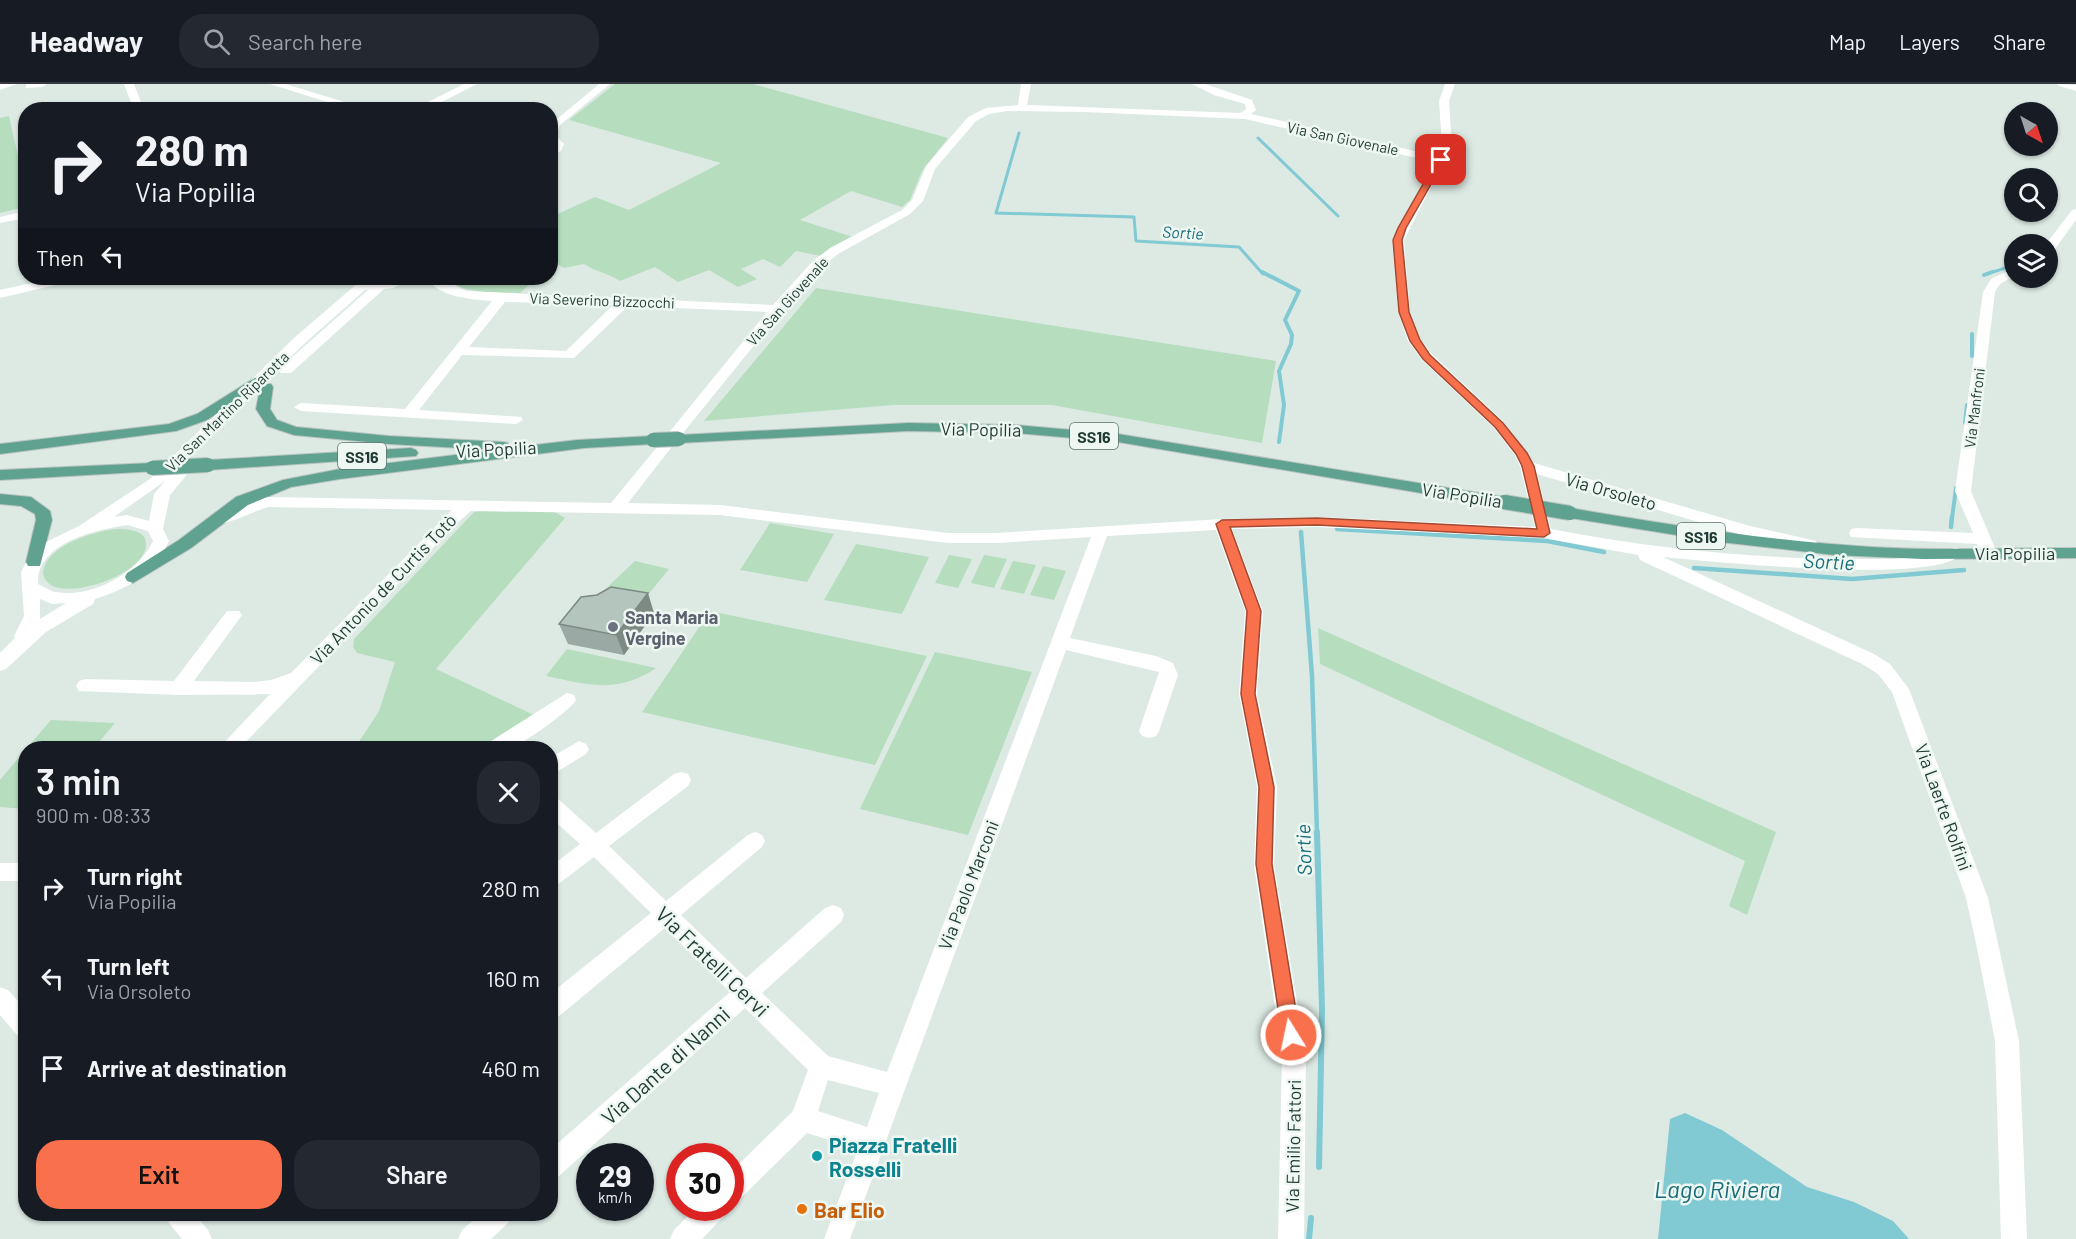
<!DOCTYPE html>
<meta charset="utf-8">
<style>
:root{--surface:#171b24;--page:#242831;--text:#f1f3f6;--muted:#9ea1a6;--line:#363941;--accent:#f9714c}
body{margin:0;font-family:Barlow,sans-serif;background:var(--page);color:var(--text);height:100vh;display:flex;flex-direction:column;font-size:22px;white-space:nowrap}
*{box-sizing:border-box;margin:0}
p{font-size:20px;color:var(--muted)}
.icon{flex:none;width:33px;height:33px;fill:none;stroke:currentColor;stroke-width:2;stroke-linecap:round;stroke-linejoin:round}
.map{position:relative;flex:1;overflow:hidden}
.panel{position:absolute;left:18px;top:657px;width:540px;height:480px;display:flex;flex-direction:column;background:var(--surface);border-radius:24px;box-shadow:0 2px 4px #0004}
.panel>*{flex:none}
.guide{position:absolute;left:18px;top:18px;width:540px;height:183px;border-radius:24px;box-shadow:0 2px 4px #0004;background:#171b24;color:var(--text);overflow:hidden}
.needle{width:39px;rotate:141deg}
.controls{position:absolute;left:2004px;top:18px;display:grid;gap:12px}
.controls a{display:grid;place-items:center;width:54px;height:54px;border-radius:50%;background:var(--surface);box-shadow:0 2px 4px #0004;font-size:30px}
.speed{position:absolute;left:576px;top:1059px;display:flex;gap:12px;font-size:30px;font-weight:700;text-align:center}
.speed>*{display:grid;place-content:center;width:78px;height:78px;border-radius:50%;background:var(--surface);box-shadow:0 2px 4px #0004;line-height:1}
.speed small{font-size:15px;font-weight:400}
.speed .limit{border:9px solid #d22;background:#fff;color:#111}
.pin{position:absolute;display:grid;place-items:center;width:51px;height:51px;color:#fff;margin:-26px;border-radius:12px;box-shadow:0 3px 9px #0006}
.me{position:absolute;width:66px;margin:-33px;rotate:350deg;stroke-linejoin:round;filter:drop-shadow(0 0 4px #0008)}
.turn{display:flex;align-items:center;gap:21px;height:126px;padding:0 18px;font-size:27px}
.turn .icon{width:78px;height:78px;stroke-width:2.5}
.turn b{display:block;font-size:42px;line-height:51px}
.then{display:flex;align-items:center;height:57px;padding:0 18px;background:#0003;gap:12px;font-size:22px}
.round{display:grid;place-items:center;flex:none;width:63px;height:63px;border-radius:24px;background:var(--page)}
.head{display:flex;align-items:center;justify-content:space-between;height:102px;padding:0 18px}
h1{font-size:36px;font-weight:600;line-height:45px}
.primary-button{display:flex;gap:12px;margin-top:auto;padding:12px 18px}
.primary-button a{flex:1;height:69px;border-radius:24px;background:var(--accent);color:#111;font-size:24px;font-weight:600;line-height:69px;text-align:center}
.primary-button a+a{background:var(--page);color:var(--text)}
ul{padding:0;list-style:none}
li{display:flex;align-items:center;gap:18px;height:90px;padding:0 18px}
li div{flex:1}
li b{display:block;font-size:22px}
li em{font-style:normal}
header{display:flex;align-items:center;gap:36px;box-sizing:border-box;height:84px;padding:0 30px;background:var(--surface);border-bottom:2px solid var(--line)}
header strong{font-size:28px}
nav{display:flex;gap:33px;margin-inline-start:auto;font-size:21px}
.search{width:420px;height:54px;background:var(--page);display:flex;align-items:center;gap:15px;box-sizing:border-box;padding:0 21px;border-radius:24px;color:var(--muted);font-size:22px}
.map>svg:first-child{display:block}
.green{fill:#b5ddbe}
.water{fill:#81c9d3}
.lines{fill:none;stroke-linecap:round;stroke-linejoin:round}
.stream-far3{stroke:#81c9d3;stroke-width:3}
.stream-far2{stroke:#81c9d3;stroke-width:4}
.stream-far1{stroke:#81c9d3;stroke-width:4.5}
.stream{stroke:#81c9d3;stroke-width:6}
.major-casing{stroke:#bcc4c2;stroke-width:2}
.minor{fill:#fff;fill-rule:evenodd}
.major{fill:#5fa28f;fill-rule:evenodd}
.major-bridge-casing{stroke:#bcc4c2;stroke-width:16;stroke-linecap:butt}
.major-bridge{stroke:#5fa28f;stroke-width:14}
.wall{fill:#9aa9a3}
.shaded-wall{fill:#7d8a84}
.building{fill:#b3c5bd;stroke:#7d8a84;stroke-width:1.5}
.route{fill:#f9714c;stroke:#a24931;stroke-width:1.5}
.worship-dot{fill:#6b7280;stroke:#eef7f2;stroke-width:2}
.culture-dot{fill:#0f9aa8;stroke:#eef7f2;stroke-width:2}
.food-dot{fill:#e8710a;stroke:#eef7f2;stroke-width:2}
.labels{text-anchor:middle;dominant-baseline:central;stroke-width:5;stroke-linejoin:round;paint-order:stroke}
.far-street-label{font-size:15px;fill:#1e3a32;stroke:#eef7f2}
.far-water-label{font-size:16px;font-style:italic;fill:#166c79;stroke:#eef7f2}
.shield{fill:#eef7f2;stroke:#5c736c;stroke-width:1.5}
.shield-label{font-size:16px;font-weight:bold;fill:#1e3a32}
.street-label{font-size:18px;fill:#1e3a32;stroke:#eef7f2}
.worship-label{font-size:18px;font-weight:bold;fill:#5b616d;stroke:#eef7f2;text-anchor:start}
.water-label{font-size:20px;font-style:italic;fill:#166c79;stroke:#eef7f2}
.near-street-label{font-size:21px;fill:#1e3a32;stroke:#eef7f2}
.near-culture-label{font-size:21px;font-weight:bold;fill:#0d838f;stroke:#eef7f2;text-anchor:start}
.near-food-label{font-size:21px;font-weight:bold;fill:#c56008;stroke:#eef7f2;text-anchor:start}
.near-water-label{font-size:24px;font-style:italic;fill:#166c79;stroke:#eef7f2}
</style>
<header>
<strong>Headway</strong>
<div class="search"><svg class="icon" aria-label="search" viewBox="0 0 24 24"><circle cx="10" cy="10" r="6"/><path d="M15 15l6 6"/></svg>Search here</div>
<nav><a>Map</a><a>Layers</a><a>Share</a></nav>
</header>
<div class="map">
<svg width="2076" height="1155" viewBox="0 0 2076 1155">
<rect width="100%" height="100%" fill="#ddeae4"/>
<!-- green -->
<g class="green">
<path d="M615 0H753L948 54 922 87 910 116 902 123 851 107 800 136 853 153 821 172 796 167 780 183 763 175 741 185 757 195 738 203 709 186 678 198 655 183 620 197C608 189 596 188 584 180L564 184 559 181 551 184V133L595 113 629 126 721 79 569 36Z"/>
<path d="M9 32 20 81H25V123L0 129V34Z"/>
<path d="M445 194H537L520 209C493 208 467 211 445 194Z"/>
<path d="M816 204 1276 277 1262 359 1052 321H893L704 337Z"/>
<path d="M487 426H551L565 434 436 585 536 632 485 664H355L379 627 395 578 357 569 353 563 354 555 474 428Z"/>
<path d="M770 439 834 450 807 498 740 486Z"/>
<path d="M115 445C126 445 148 445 146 462 143 490 76 513 53 502 47 499 43 494 43 488 47 461 93 448 115 445Z"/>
<path d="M856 460 929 473 902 530 824 516Z"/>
<path d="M949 471 972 475 958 504 935 499Z"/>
<path d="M984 471 1007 475 994 504 971 499Z"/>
<path d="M635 477 669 485 638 523 597 513Z"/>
<path d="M1013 477 1036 481 1024 510 1000 505Z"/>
<path d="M1043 482 1066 487 1054 516 1030 511Z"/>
<path d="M710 527 927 572 875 681 642 628Z"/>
<path d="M1318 544 1776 748 1747 831 1729 822 1745 777 1320 580Z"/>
<path d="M567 565 656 584C618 610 589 601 546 592Z"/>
<path d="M935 568 1032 588 968 751 860 725Z"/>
<path d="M51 636 115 639 94 664H27Z"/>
<path d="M25 666V725L0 723V696Z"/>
</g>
<!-- water -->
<path class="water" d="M1685 1029 1722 1046 1807 1103 1854 1118 1893 1137 1909 1155H1658L1670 1035Z"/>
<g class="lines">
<!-- stream-far3 -->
<g class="stream-far3">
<path d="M1019 49 996 129 1134 133 1136 157 1239 163 1263 190"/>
<path d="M1258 54 1338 132"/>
<path d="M1987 190 2014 181"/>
</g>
<!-- stream-far2 -->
<g class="stream-far2">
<path d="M1262 188 1299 207 1285 236 1292 251 1291 260 1279 287 1284 321 1279 358"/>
<path d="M1984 191 1992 188"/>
<path d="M1972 250V272"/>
<path d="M1965 339 1967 321"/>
<path d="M1952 434 1956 404"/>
</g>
<!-- stream-far1 -->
<g class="stream-far1">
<path d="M1951 443 1952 433"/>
<path d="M1337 445 1547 457 1604 468"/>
<path d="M1301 448 1312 592 1317 749"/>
<path d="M1694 484 1852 495 1964 486"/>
</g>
<!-- stream -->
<g class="stream">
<path d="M1317 748 1322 926 1319 1083"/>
<path d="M1309 1155 1311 1134"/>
</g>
<defs>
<g id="major">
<path d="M261 290 268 294 261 300H271L273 303 270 325 277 336 296 343 389 352 503 358 508 359 510 362 509 364 577 356 653 352 660 356 653 360 584 364 340 395 291 403 248 421 191 464 133 499 127 497 125 493 127 489 179 456 236 413 283 396 340 385 496 366 389 360 294 351 267 342 256 325 261 300 207 336 176 347 0 370V360L169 340 197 330Z"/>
<path d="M908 339 1016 341 1118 350 1504 413 1512 418 1504 423 1118 358 1016 349 908 347 679 359 672 355 679 351Z"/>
<path d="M411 364 416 366 418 369 416 372 208 386 200 381 208 376Z"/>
<path d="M152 379 160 384 157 387 0 396V386Z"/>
<path d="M0 410 31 413 50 427 52 436 40 482H28L26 478 36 436 35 430 21 422 0 420Z"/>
<path d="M1570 424C1670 441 1770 457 1872 463 1940 467 2008 464 2076 464V474L1923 475 1834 471 1720 458 1564 433 1562 429Z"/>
</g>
</defs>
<!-- major casing -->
<use href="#major" class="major-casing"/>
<!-- minor -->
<g class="minor">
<path d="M0 0H17L0 6Z"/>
<path d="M26 0H47L42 3 26 4Z"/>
<path d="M124 0H134L144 26H134Z"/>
<path d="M270 0H285L371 26H353Z"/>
<path d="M464 0H477L426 26H412Z"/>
<path d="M599 0H610L560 41 556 52 564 60 561 67 550 73V65L554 61 550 58 551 40Z"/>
<path d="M1021 0H1031L1027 21 1240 29 1246 25 1245 20 1214 11 1192 0H1205L1252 16 1256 26 1251 30 1437 72 1442 62 1439 17 1445 0H1455L1449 17 1452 62 1404 156 1410 228 1421 256 1432 270 1504 338 1534 379 1750 442 1816 457 1818 461 1816 465 1810 466 1742 451 1537 390 1551 445C1655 465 1764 476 1870 475 1887 475 1922 474 1938 470 1947 467 1951 463 1960 465L1962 469C1942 502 1707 477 1663 473L1874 570 1890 580 1909 605 1988 814 1999 864 2019 957 2027 1155H2001L1995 957 1977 864 1966 814 1892 608 1878 590 1862 580 1640 476 1638 471 1544 454 1317 443 1232 445 1263 527 1257 610 1277 703 1274 781 1306 971 1304 1155H1278L1282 971 1254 781 1257 703 1239 610 1245 527 1216 446 1107 452 1070 554 1156 572 1173 579 1178 591 1159 647 1156 652 1149 654 1142 652 1139 647 1159 588 1066 566 850 1155H824L858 1065 807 1049 739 1116 730 1120V1089L793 1027 808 986 745 924 559 1092 550 1095V1066L730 908 665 844 558 933 550 936V910L651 829 594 773 557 801 550 804V783L580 760 550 733V712L557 714 596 749 674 690 681 688 688 690 691 696 688 702 609 762 666 817 748 751 755 748 762 751 765 757 762 763 681 831 746 894 825 824 833 821 841 824 844 831 841 838 762 909 828 972 887 988 1091 453 997 459H948L720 431 471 427 456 440 240 664H219L270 610 179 611 79 607 76 602 79 597 85 595 174 597 227 527H239L242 531 194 597 255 598 271 596 291 589 452 426 268 423C255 427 225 442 215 440L213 436C224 422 250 417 267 413L611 419 662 357 667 356 674 360 628 419 720 421 948 449H997L1222 435 1317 433 1535 443 1520 382 1514 370 1494 344 1422 276 1408 257 1398 228 1392 156 1434 78 1245 35 1084 28 1007 27 989 30 976 37 935 85 923 117 910 130 838 170 820 184 781 228 679 354 674 355 667 351 767 228 628 222 574 274 462 271 419 326 521 333 523 336 516 340 301 327 294 323 301 319 405 325 492 217C470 215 440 214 427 194H441L466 207 773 221 812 178 830 164 902 126 912 116 926 82 968 33 986 24 1018 21ZM505 218 613 221 566 267 469 263ZM828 996 879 1009 867 1043 818 1027Z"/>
<path d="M2057 0 2076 1V7L2059 2Z"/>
<path d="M2076 125V136L2052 169H2048L2046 160 2072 126Z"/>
<path d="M26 127V134L0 139V133Z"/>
<path d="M2014 184V192L2000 200 1995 208 1971 407 1997 469 1995 473H1983L1977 460 1851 453 1849 449 1851 445 1857 444 1973 449 1955 407 1983 208 1991 195Z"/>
<path d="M54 194H74L72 197 0 214V206Z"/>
<path d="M397 194H413L393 204 384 205 291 289H281L279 286 281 283 368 206H365L305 259 179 383 187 384 190 387 170 411 163 445 169 457C154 491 129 504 95 515L93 520 46 548 6 585 0 587V569L15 554 14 552 24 532 21 488 30 471 42 460 79 442 150 395 295 253 358 199 387 197ZM165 397 154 410 149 437 127 431 114 433ZM127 441 148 447 153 457C138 489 91 515 55 508 50 507 43 502 38 500 36 459 95 446 127 441ZM40 515 52 520 66 519 40 535Z"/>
<path d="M567 609 574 611 576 616C571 626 522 661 510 664 503 666 493 664 486 664L488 659Z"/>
<path d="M579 657 586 660 589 665 586 670 550 692V674Z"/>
<rect x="0" y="779" width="26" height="18"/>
<path d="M0 903 8 906 26 926V955L18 952 0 931Z"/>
<path d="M696 1124H727L723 1133 702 1155H670L674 1146Z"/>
<path d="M165 1130H195L208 1146 212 1155H182L169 1139Z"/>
<path d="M480 1130H512L508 1139 491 1155H458L462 1146Z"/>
</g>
<!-- major -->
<use href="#major" class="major"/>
<defs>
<g id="major-bridge">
<path d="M653 356 679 355"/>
<path d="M152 384 208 381"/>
<path d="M1504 418 1570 429"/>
</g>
</defs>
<!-- major-bridge casing -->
<use href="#major-bridge" class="major-bridge-casing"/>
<!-- major-bridge -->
<use href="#major-bridge" class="major-bridge"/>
</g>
<!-- wall -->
<path class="wall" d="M654 529 624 571 568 560 559 540Z"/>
<!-- shaded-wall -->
<path class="shaded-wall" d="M648 509 654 529 624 571 616 551Z"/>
<!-- building -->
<path class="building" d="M611 503 648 509 616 551 559 540 581 513 597 511Z"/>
<!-- route -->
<path class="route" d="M1438 74 1445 76 1406 144 1402 156 1409 228 1420 256 1430 271 1503 339 1527 369 1534 382 1550 449 1544 453 1317 441 1230 443 1261 527 1255 610 1274 703 1272 780 1300 951 1297 957 1291 959 1284 957 1282 951 1256 780 1259 703 1241 610 1247 527 1216 440 1222 436 1317 434 1537 445 1522 382 1516 370 1495 343 1423 275 1410 257 1399 228 1393 156 1398 144Z"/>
<!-- markers -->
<circle class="worship-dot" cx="613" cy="543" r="6"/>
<circle class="culture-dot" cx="817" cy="1072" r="6"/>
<circle class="food-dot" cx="802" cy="1125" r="6"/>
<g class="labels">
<!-- far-street labels -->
<g class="far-street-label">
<text transform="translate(1343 54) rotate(12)">Via San Giovenale</text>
<text transform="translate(602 216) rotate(2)">Via Severino Bizzocchi</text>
<text transform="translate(787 217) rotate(-48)">Via San Giovenale</text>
<text transform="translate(1974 324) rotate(-83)">Via Manfroni</text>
<text transform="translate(227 327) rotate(-44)">Via San Martino Riparotta</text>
</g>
<!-- far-water labels -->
<g class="far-water-label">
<text transform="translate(1183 148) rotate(3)">Sortie</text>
</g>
<!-- shield labels -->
<g class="shield">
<rect x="1070" y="339" width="48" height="26" rx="4.5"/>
<rect x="338" y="359" width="48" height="26" rx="4.5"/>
<rect x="1677" y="439" width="48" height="26" rx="4.5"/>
</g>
<g class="shield-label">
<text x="1094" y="352">SS16</text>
<text x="362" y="372">SS16</text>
<text x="1701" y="452">SS16</text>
</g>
<!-- street labels -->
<g class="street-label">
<text transform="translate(981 345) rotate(1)">Via Popilia</text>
<text transform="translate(496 365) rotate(-3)">Via Popilia</text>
<text transform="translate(1611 407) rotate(16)">Via Orsoleto</text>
<text transform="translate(1462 411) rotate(9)">Via Popilia</text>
<text x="2015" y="469">Via Popilia</text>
<text transform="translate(383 505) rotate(-46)">Via Antonio de Curtis Totò</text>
<text transform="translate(1944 723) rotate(70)">Via Laerte Rolfini</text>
<text transform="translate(968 801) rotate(-69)">Via Paolo Marconi</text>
<text transform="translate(1293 1062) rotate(-89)">Via Emilio Fattori</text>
</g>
<!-- worship labels -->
<g class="worship-label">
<text x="625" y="533">Santa Maria<tspan x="625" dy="21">Vergine</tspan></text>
</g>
<!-- water labels -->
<g class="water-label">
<text transform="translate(1829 477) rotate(3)">Sortie</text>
<text transform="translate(1303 766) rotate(-92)">Sortie</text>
</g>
<!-- near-street labels -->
<g class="near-street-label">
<text transform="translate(713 877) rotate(44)">Via Fratelli Cervi</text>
<text transform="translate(665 981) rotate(-42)">Via Dante di Nanni</text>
</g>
<!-- near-culture labels -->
<g class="near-culture-label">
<text x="829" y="1060">Piazza Fratelli<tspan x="829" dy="24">Rosselli</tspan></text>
</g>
<!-- near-food labels -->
<g class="near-food-label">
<text x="814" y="1125">Bar Elio</text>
</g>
<!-- near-water labels -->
<g class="near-water-label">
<text x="1717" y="1104">Lago Riviera</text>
</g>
</g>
</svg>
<div class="controls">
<a><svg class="needle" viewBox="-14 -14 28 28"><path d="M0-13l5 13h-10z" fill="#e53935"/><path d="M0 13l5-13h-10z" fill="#9ea1a6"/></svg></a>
<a><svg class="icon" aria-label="search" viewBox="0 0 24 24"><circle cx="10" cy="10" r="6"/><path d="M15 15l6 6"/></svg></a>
<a><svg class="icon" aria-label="layers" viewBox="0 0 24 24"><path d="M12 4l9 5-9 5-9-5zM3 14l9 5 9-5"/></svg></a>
</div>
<div class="speed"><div>29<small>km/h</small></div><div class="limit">30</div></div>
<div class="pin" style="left:1441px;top:76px;background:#d93025"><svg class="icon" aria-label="arrive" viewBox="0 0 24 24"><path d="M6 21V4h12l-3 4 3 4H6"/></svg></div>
<svg class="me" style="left:1291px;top:951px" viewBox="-20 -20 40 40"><circle r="17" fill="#f9714c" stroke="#fff" stroke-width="3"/><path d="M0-11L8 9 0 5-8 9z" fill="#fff"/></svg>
<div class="guide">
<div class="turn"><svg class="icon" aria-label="right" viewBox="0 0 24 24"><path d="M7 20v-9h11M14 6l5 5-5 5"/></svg><div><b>280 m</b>Via Popilia</div></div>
<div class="then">Then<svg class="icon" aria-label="left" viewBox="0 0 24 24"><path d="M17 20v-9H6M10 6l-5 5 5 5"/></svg></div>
</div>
<section class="panel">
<div class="head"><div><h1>3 min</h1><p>900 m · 08:33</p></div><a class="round"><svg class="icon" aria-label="close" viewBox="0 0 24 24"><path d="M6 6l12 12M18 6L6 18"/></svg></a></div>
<ul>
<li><svg class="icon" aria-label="right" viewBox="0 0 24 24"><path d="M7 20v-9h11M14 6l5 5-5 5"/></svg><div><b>Turn right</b><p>Via Popilia</p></div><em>280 m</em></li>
<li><svg class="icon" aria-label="left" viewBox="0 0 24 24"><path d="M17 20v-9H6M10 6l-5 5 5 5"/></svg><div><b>Turn left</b><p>Via Orsoleto</p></div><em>160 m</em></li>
<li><svg class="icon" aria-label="arrive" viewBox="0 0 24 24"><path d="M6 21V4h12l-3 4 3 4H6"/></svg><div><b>Arrive at destination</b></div><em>460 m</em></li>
</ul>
<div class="primary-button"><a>Exit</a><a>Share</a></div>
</section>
</div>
